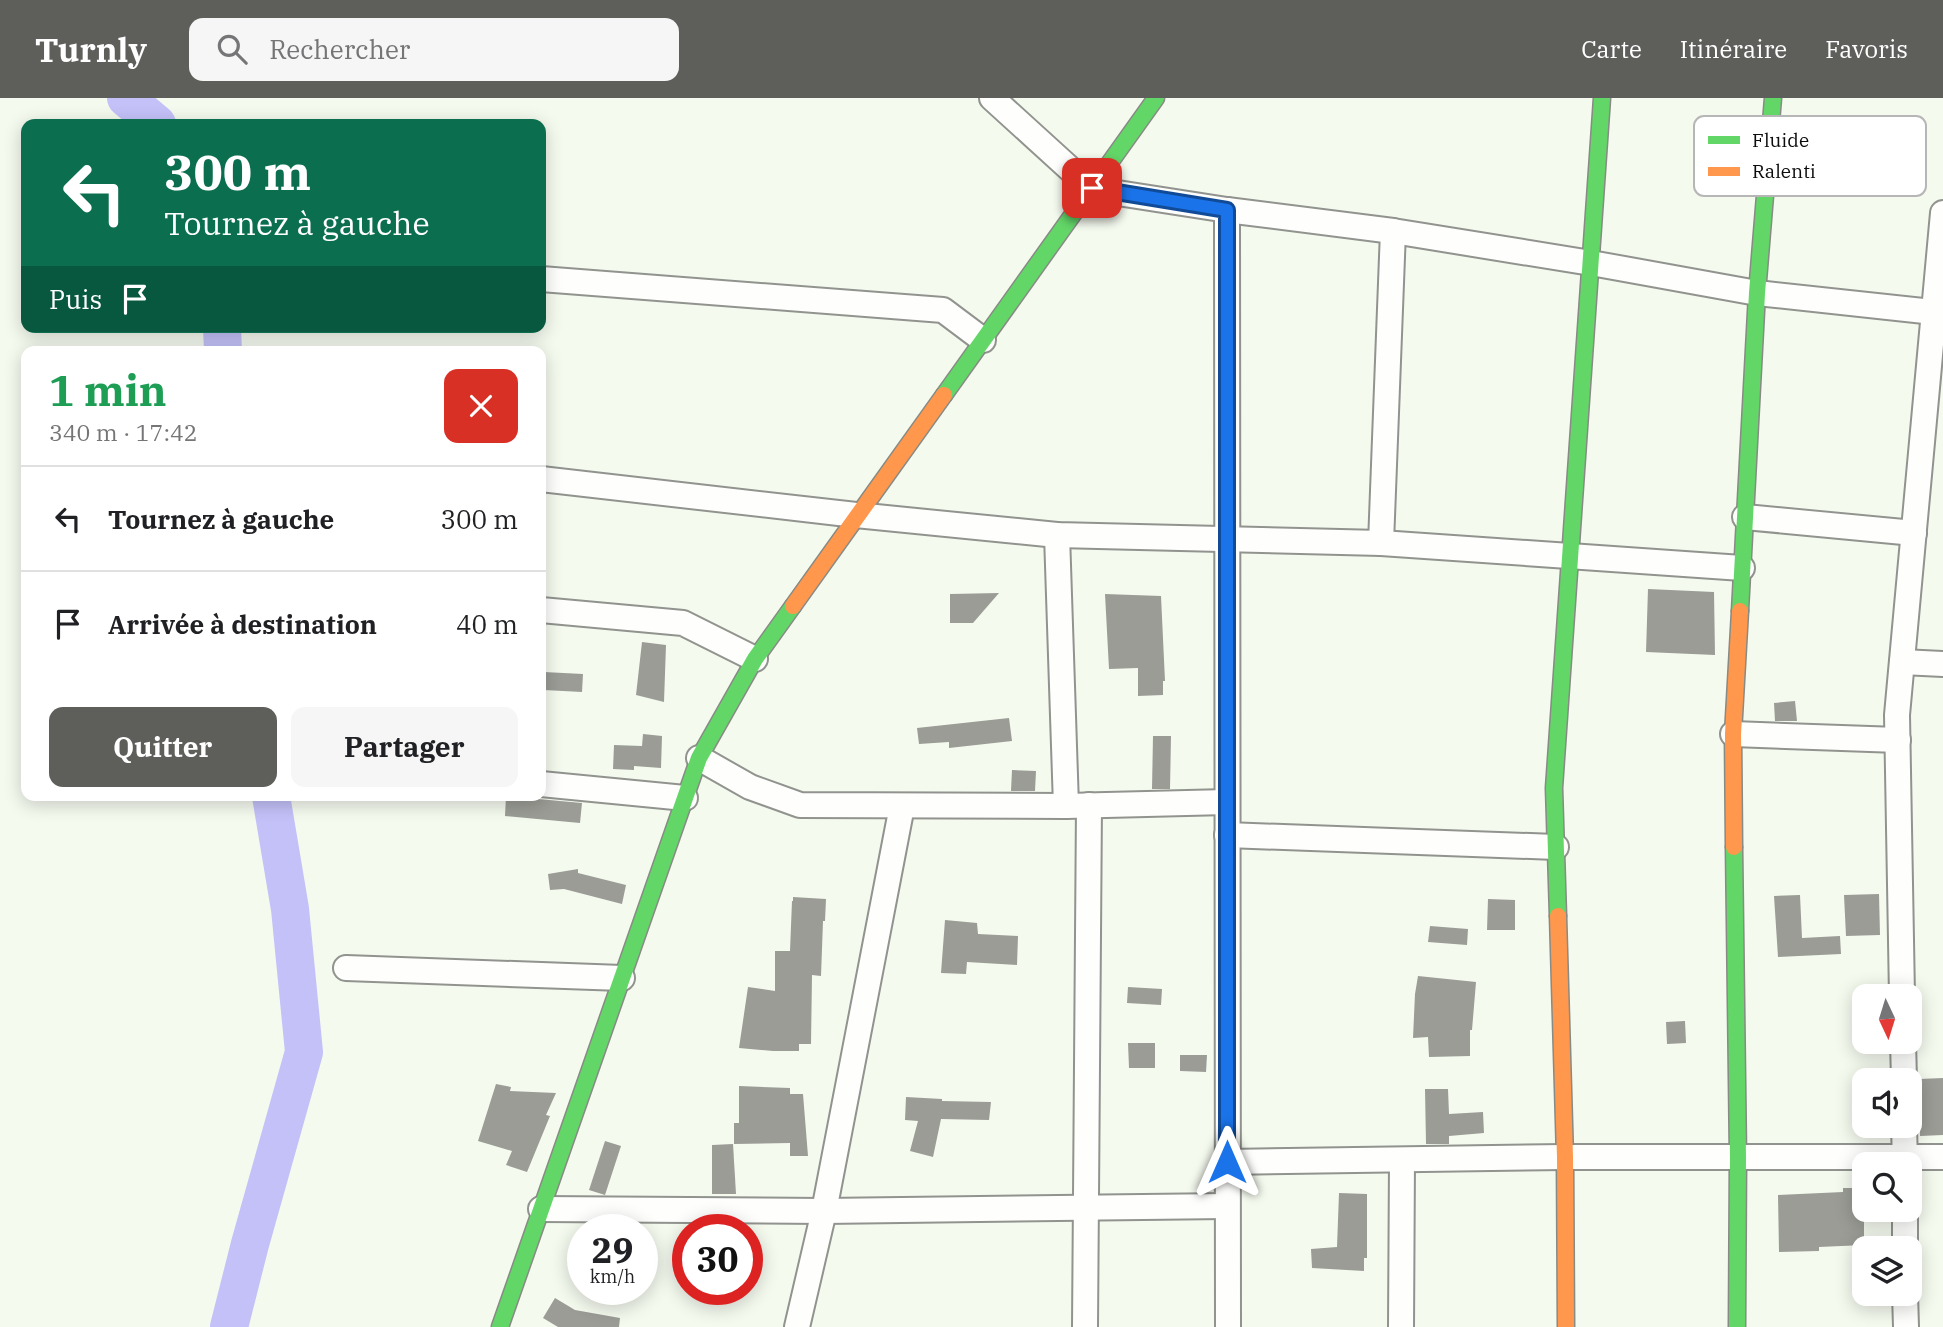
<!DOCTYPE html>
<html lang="fr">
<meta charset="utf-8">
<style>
:root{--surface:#fff;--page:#f6f6f6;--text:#202124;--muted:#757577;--line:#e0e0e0;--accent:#5e5f5b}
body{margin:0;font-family:"IBM Plex Serif",serif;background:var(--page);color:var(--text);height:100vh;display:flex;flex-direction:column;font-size:26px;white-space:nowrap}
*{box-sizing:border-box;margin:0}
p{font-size:23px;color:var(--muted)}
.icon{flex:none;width:38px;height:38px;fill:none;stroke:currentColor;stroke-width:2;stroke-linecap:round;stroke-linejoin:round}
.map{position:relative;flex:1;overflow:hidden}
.side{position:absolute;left:21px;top:248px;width:525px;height:455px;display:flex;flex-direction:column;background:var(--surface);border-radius:14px;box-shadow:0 4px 18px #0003}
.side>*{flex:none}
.banner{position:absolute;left:21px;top:21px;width:525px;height:214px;border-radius:14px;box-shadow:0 4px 18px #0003;background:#0b6e4f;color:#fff;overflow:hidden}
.needle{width:46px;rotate:176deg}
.fabs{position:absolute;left:1852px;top:886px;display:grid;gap:14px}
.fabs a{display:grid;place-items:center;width:70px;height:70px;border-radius:14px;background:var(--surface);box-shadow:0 4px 18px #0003;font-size:35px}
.speed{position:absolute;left:567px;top:1116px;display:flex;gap:14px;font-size:35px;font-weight:700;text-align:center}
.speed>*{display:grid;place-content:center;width:91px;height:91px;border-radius:50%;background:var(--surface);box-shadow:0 4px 18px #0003;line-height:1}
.speed small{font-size:18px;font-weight:400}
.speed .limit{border:10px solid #d22;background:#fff;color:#111}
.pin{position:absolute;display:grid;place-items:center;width:60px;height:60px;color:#fff;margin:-30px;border-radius:14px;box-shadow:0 4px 10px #0006}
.me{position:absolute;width:77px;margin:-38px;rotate:0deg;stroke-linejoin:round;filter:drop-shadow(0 0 5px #0008)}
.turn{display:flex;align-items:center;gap:24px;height:147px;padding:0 28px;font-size:32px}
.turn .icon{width:91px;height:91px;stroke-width:2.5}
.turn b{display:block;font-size:49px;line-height:60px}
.then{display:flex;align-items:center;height:66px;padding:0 28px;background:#0003;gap:14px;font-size:26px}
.round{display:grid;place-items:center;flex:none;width:74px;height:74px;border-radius:14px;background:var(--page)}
.summary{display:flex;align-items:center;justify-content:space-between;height:119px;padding:0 28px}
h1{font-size:42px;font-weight:700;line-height:52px;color:#1e9e55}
.button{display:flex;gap:14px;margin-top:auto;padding:14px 28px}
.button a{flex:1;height:80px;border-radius:14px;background:var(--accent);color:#fff;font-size:28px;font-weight:700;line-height:80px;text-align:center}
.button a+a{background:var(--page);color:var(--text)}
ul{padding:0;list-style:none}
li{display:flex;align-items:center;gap:21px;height:105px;padding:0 28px;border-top:2px solid var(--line)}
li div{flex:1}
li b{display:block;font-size:26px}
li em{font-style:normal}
header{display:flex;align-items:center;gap:42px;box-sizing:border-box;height:98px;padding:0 35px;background:var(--accent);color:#fff}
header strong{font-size:33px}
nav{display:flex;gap:38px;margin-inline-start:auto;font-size:24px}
.search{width:490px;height:63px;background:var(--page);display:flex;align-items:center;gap:18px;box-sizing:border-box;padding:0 24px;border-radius:14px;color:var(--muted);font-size:26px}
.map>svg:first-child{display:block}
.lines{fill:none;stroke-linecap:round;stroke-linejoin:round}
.river{stroke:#c3c1f8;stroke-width:38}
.building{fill:#9a9c95}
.street-casing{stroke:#91938e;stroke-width:28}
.fast-casing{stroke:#888a85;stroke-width:19}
.slow-casing{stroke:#888a85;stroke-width:19}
.street{stroke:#fefefd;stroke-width:24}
.fast{stroke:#63d668;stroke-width:16}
.slow{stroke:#ff974d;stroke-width:16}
.route-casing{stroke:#114b97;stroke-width:18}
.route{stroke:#1a73e8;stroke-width:12}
.key{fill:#fff;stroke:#b6b6b6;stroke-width:2}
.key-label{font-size:19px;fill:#0c0c0c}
</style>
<header>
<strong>Turnly</strong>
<div class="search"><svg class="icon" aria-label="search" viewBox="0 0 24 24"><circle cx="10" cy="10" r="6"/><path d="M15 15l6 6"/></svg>Rechercher</div>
<nav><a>Carte</a><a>Itinéraire</a><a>Favoris</a></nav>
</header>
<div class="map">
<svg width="1943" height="1229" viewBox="0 0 1943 1229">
<rect width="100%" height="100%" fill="#f5faef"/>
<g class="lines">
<!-- river -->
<g class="river">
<path d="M126 0 157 26"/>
<path d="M222 229 223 254"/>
<path d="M229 1229 250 1146 304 954 290 811 271 698"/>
</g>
</g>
<!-- building -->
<g class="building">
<path d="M1648 491 1714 494 1715 557 1646 554Z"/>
<path d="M999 495 973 525H950V496Z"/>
<path d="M1105 496 1161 498 1165 583H1163V597L1138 598V570L1109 571Z"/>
<path d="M642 544 666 547 664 604 636 597Z"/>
<path d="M544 574 583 576 582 594 544 592Z"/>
<path d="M1795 603 1797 623H1775L1774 605Z"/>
<path d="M1009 620 1012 643 949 650V644L919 646 917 630Z"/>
<path d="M643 636 662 638 661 670 634 668V672L613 671 614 647 642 648Z"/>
<path d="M1153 638H1171L1170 691H1152Z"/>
<path d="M1012 672 1036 673 1035 693H1011Z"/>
<path d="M506 698 582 705 580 725 505 718Z"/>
<path d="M578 771V775L626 787 622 806 564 791 550 792 548 776Z"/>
<path d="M1879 796 1880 837 1846 838 1844 797Z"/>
<path d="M1800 797 1802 840 1840 838 1841 856 1778 859 1774 798Z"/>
<path d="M793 799 826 801 825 823H823L821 878 812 877 811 946H799V953H773L739 950 748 889 775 893V853H790L792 803H793Z"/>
<path d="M1488 801 1515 802V832H1487Z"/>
<path d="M945 822 977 825 978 836 1018 838 1017 867 967 864 966 876 941 875Z"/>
<path d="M1430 828 1468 831 1467 847 1428 844Z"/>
<path d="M1418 878 1476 884 1472 932H1470V958L1429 959 1428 939 1413 940 1415 896Z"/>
<path d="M1128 889 1162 891 1161 907 1127 905Z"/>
<path d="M1685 923 1686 945 1667 946 1666 924Z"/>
<path d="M1128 945H1155V970H1129Z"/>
<path d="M1180 957H1207L1206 974 1180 973Z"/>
<path d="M1943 980V1037L1920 1038 1919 981Z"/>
<path d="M496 986 511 989 510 993 556 995 546 1017 550 1018 527 1074 506 1067 512 1053 478 1043Z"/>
<path d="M739 988 790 990V996H803L808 1058H790V1045L734 1046V1025H739Z"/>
<path d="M1425 991H1448L1449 1016 1483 1014 1484 1035 1449 1038V1046H1426Z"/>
<path d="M906 999 942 1001V1003L991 1004 989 1022 941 1021 933 1059 910 1053 918 1023 905 1022Z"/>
<path d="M605 1043 621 1048 605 1097 589 1092Z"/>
<path d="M733 1046 736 1096H712V1047Z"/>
<path d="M1843 1090H1864V1147L1819 1149V1153L1779 1154 1778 1097 1843 1094Z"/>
<path d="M1339 1095 1367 1096V1160H1364V1173L1312 1170 1311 1151 1337 1149Z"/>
<path d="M555 1200 575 1212 620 1220 619 1229H558L543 1220Z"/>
</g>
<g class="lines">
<defs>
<g id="street">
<path d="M992 0 1092 91 1227 112 1393 133 1591 165 1757 195 1943 215"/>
<path d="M1227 112 1228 1229"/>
<path d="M541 181 943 212 983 242"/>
<path d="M541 381 856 417 1057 437 1381 445 1742 470"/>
<path d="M1745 419 1914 435"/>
<path d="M1057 437 1066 708"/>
<path d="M1381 445 1393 133"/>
<path d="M541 512 683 525 755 561"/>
<path d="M1902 564 1943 566"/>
<path d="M1733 636 1898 642"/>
<path d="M699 660 750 689 800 707 1066 708 1227 704"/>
<path d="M541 686 685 700"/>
<path d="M1227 737 1556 749"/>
<path d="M346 870 622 880"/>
<path d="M1902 898 1897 617 1943 115"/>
<path d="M1903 943 1904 982"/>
<path d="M1904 1027 1905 1066"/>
<path d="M1227 1064 1565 1059H1943"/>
<path d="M541 1111 824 1113 1227 1108"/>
<path d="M1905 1111V1150"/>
<path d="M1905 1195 1906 1229"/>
<path d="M797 1229 824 1113 902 708"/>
<path d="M1085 1229 1089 707"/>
<path d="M1401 1229 1402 1062"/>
</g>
<g id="fast">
<path d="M944 297 1156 0"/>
<path d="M1740 513 1757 195 1773 0"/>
<path d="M1734 749 1738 1059 1737 1229"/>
<path d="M1558 818 1554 690 1602 0"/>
<path d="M500 1229 699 660 755 561 793 508"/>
</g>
<g id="slow">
<path d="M793 508 944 297"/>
<path d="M1734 749 1733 636 1740 513"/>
<path d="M1558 818 1565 1059 1566 1229"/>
</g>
</defs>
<!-- street casing -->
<use href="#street" class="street-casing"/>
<!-- fast casing -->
<use href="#fast" class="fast-casing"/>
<!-- slow casing -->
<use href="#slow" class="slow-casing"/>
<!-- street -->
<use href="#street" class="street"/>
<!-- fast -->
<use href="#fast" class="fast"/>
<!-- slow -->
<use href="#slow" class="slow"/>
</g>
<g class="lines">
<defs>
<path id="route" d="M1092 90 1227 112V1064"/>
</defs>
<!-- route casing -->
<use href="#route" class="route-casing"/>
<!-- route -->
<use href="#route" class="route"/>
</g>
<!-- legend -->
<rect x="1694" y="18" width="232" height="80" rx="10" class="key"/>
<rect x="1708" y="38" width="32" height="8" fill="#63d668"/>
<rect x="1708" y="69" width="32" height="9" fill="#ff974d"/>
<g class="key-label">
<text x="1752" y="49">Fluide</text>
<text x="1752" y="80">Ralenti</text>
</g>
</svg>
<div class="fabs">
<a><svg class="needle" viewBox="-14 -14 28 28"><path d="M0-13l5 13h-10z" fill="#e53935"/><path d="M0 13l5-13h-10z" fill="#757577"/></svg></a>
<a><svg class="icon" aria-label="sound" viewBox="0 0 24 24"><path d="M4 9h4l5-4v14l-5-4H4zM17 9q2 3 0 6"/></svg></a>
<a><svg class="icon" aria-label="search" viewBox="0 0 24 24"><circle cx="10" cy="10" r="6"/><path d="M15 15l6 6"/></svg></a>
<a><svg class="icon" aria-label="layers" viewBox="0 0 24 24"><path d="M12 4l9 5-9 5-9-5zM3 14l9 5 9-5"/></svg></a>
</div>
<div class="speed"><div>29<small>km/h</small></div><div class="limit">30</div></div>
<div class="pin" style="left:1092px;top:90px;background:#d93025"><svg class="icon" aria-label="arrive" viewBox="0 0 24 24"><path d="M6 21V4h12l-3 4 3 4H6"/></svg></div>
<svg class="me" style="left:1227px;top:1064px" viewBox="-20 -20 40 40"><path d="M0-17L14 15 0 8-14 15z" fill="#1a73e8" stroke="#fff" stroke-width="4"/></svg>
<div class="banner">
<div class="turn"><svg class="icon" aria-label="left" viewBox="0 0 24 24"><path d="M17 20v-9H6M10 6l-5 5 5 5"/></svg><div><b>300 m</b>Tournez à gauche</div></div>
<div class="then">Puis<svg class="icon" aria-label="arrive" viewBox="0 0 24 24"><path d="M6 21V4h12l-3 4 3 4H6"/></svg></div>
</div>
<section class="side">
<div class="summary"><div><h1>1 min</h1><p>340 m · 17:42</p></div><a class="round" style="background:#d93025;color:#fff"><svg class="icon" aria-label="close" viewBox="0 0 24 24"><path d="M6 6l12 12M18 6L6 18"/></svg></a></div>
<ul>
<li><svg class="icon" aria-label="left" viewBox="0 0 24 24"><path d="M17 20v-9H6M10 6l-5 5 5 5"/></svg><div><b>Tournez à gauche</b></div><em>300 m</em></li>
<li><svg class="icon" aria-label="arrive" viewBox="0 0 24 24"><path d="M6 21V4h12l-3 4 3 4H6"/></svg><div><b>Arrivée à destination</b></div><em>40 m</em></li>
</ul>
<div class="button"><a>Quitter</a><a>Partager</a></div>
</section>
</div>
